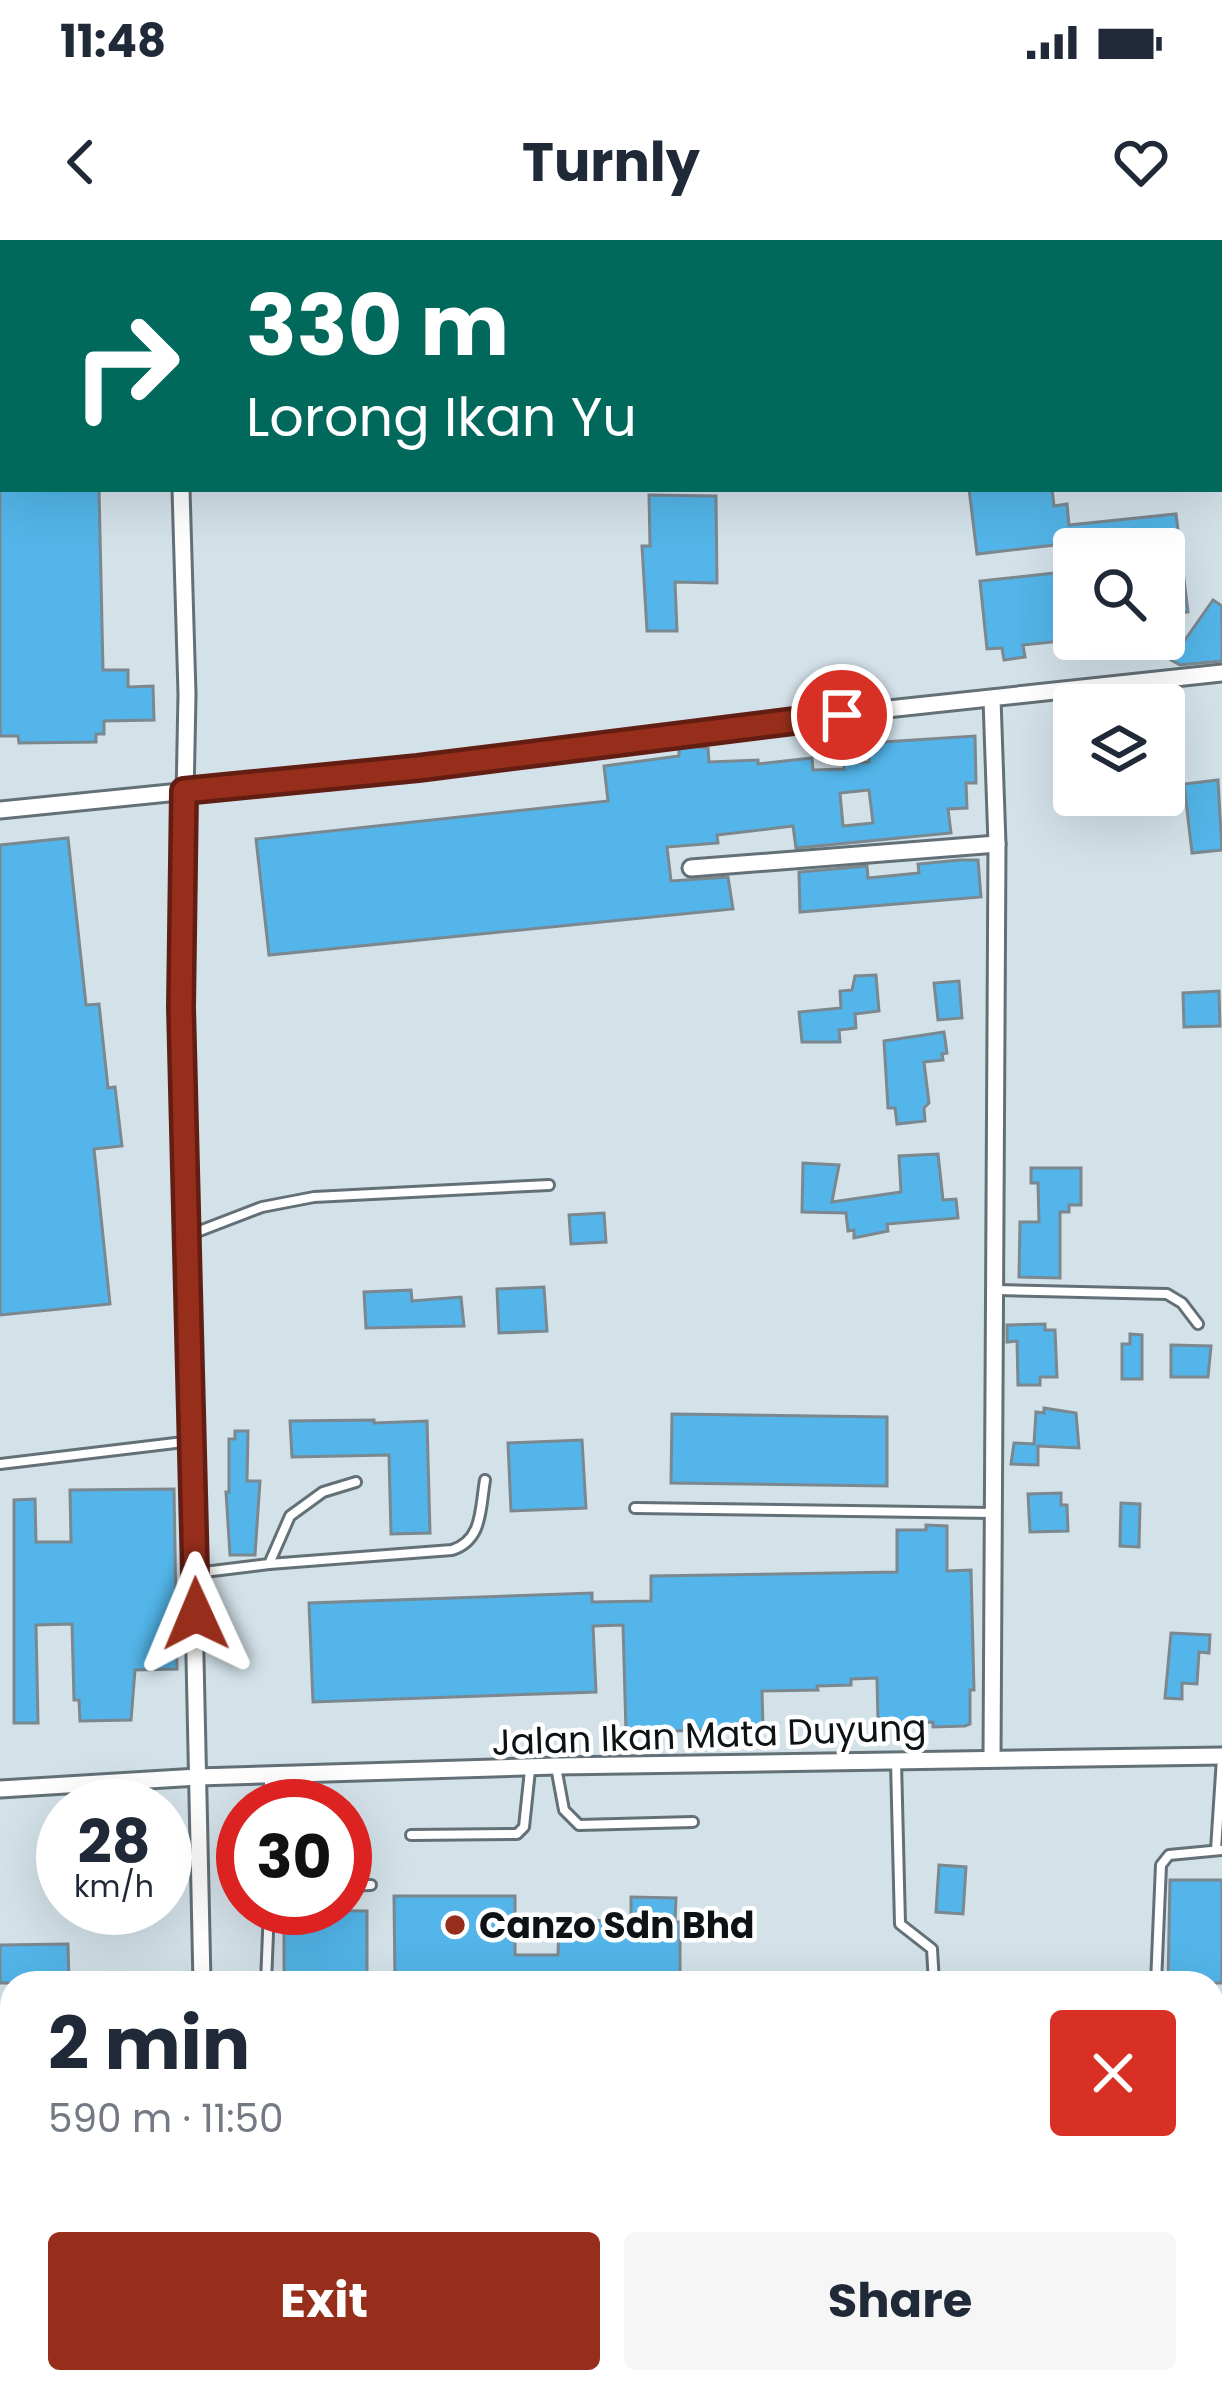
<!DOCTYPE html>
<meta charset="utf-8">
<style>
:root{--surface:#fff;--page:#f6f6f7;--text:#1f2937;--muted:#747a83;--accent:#972e1b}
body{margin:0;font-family:Poppins,sans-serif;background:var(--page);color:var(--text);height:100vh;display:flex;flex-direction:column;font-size:45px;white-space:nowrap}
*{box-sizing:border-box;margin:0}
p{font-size:39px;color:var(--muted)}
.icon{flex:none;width:66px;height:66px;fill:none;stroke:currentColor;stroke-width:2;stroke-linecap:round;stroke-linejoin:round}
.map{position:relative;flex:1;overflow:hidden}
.panel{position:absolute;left:0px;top:1731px;width:1224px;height:423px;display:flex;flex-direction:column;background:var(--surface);border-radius:36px 36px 0 0;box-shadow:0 12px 48px #0002}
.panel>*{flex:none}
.hud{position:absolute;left:0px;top:0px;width:1224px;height:252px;box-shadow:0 12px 48px #0002;background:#00695c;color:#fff;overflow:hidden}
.fabs{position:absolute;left:1053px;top:288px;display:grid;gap:24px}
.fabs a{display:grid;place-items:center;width:132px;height:132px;border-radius:12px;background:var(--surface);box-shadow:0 12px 48px #0002;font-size:60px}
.speed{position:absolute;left:36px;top:1539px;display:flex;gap:24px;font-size:60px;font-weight:700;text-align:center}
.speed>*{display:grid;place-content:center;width:156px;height:156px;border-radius:50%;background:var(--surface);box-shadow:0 12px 48px #0002;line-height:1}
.speed small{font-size:30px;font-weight:400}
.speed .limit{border:18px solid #d22;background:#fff;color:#111}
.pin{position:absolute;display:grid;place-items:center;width:102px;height:102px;color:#fff;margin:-51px;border:6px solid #fff;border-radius:50%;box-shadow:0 3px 12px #0007}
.me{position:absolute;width:132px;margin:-66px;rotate:359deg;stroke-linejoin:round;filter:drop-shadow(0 0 9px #0008)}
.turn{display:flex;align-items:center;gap:42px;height:252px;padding:0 48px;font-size:54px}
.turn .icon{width:156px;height:156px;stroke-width:2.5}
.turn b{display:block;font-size:84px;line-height:102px}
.round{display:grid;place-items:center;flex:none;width:126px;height:126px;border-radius:12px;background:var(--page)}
.head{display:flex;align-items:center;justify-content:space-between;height:204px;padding:0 48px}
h1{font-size:72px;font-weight:700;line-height:90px}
.action{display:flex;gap:24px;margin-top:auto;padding:24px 48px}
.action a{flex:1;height:138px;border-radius:12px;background:var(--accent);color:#fff;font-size:48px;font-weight:700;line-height:138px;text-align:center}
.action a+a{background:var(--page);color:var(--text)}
.status{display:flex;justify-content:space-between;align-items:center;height:84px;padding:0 60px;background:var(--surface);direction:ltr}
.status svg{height:33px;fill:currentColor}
header{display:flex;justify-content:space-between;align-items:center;height:156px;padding:0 48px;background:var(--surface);font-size:54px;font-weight:700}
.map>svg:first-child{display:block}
.building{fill:#53b5e9;stroke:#7b8890;stroke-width:3;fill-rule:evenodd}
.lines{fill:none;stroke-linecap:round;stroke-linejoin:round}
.lane-casing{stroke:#637077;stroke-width:14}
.street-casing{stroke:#637077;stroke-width:21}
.lane{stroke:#fff;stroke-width:8}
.street{stroke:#fff;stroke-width:15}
.route-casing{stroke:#621e12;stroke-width:30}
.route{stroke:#972e1b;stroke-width:21}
.poi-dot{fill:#972e1b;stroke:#fff;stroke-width:4.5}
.labels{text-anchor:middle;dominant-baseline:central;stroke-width:9;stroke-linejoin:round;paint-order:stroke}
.street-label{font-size:36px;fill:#0d1215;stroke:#fff}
.poi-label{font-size:36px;font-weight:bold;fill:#0d1215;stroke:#fff;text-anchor:start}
</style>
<div class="status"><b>11:48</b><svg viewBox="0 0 49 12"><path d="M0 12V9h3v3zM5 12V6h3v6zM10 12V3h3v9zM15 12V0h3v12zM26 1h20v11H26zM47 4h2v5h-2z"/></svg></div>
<header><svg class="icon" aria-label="back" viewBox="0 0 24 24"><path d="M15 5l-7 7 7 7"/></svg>Turnly<svg class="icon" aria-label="heart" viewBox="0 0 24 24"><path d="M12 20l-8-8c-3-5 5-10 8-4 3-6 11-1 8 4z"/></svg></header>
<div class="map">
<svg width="1222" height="2153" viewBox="0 0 1222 2153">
<rect width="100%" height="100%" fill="#d3e1e9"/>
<!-- building -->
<g class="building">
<path d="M0 249H99L103 430H128V447L153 446 154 480 104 481V494H96V502L19 503 18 496H0Z"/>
<path d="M969 249H1052L1054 266 1067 264 1069 285 1176 274 1188 372 1164 375V309H1083L1082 302 977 314Z"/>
<path d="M649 255 716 256 717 343 675 342 677 391H647L642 306H650Z"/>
<path d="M1064 332 1067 363 1074 362 1071 400 1023 405 1025 417 1004 420 1002 408 987 409 980 341Z"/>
<path d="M1213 360 1222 366V421L1180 425 1171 420Z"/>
<path d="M975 496 976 543H966L967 568 948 569 951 593 796 608 793 586 717 595 718 603 667 607 671 641 728 637 733 669 269 715 256 599 608 561 604 526 679 516V505L708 508 709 522 758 520V524L812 518 813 530 844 529V523L869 522 868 503ZM869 550 873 583 843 586 840 553Z"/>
<path d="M1218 540 1222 610 1192 613 1184 544Z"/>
<path d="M68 598 86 765 99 764 108 848 115 847 122 906 94 909 110 1064 0 1075V605Z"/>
<path d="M960 620H978L981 657 800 672 799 632 867 626 868 638 919 633 918 624Z"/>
<path d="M876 735 879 771 855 774 856 788 839 790 840 802H802L799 772 841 768 840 751 852 750 855 736Z"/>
<path d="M959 741 962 778 938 780 934 743Z"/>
<path d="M1219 751 1220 786 1184 787 1183 753Z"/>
<path d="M944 792 947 813 942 814 943 820 924 822 929 863 924 868 925 881 897 884 895 868H888L884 801Z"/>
<path d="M938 914 943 960 956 959 958 978 887 984 888 991 854 998V990L848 991 846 973 802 972 803 923 839 925 832 962 901 952 899 916Z"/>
<path d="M1031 928H1081V965H1069V972H1060V1038L1019 1037 1020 982H1039L1038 943H1031Z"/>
<path d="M604 973 606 1002 571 1004 569 975Z"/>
<path d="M544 1047 547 1091 499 1093 497 1049Z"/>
<path d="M411 1050 412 1061 461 1057 464 1086 366 1088 364 1052Z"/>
<path d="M1045 1084V1090H1055L1057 1137H1040V1145H1018L1017 1101 1007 1102V1085Z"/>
<path d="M1130 1094 1142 1095V1139H1122V1104H1130Z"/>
<path d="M1171 1105 1211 1106 1208 1137H1171Z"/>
<path d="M1044 1168 1076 1173 1079 1208 1038 1206V1225L1011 1224 1014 1203 1034 1204 1036 1172 1044 1173Z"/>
<path d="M672 1174 887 1177V1246L671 1243Z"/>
<path d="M374 1180V1183L427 1181 430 1293 391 1294 389 1215 292 1217 290 1181Z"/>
<path d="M235 1191H248L247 1241H260L255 1315H230L226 1252H229V1199H235Z"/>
<path d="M582 1200 586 1268 511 1271 508 1203Z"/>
<path d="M174 1249 177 1429 135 1430 131 1480 80 1481 79 1460H74L72 1384 36 1385 38 1483H14V1260L35 1259 36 1302H71L70 1250Z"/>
<path d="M1061 1253V1265H1067L1068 1291 1030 1292 1028 1254Z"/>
<path d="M1121 1263 1140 1264 1139 1307 1120 1306Z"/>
<path d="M926 1285 947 1286V1331L971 1330 974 1450H970V1484L965 1486 933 1487V1482L878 1483 877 1438 851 1439V1445L817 1446 818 1450 762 1451 763 1489 626 1492 623 1385 593 1386 596 1452 313 1462 309 1363 592 1353V1362L651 1361V1336L897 1332V1290H926Z"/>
<path d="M1171 1393 1210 1395 1209 1413 1199 1412 1197 1444 1182 1443V1459L1165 1458Z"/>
<path d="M939 1625 966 1627 963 1674 936 1672Z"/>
<path d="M1170 1640H1222V1743H1168Z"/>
<path d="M394 1656H515V1715H558L559 1680 631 1681V1657L676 1658 675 1682H680V1743H395Z"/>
<path d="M284 1670 367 1671V1743H284Z"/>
<path d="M68 1704 69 1743H0V1705Z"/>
</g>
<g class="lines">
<defs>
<g id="lane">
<path d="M189 995 262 967 314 957 549 945"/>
<path d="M997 1050 1167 1054 1182 1063 1198 1084"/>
<path d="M0 1224 192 1201"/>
<path d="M635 1268 993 1273"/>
<path d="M269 1324 452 1310C483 1300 480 1269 485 1240"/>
<path d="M196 1333 269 1324 290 1276 323 1252 356 1242"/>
<path d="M896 1521 900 1684 932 1709 934 1743"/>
<path d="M556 1527 564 1570 579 1585 693 1582"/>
<path d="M269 1537V1566"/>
<path d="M411 1595 517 1594 524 1587 530 1530"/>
<path d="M1216 1610 1222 1518"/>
<path d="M345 1646 371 1645"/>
<path d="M266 1743 269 1668"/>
<path d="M1156 1743 1161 1625 1169 1615 1222 1610"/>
<path d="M1212 2020H1222"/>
<path d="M183 2142 192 2153"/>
<path d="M15 2152 115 2142"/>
</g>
<g id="street">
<path d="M172 0V3"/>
<path d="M181 249 187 454 181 767 202 1743"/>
<path d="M992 459 997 604 992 1518"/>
<path d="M0 570 418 528 748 484 1222 433"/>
<path d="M691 628 997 604"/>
<path d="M0 1549 198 1537 556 1526 1222 1516"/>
<path d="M222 2142 223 2153"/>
</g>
</defs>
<!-- lane casing -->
<use href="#lane" class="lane-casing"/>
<!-- street casing -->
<use href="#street" class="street-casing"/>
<!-- lane -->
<use href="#lane" class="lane"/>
<!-- street -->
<use href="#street" class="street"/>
</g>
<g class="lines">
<defs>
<path id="route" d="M196 1374 181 767 184 551 418 528 842 475"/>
</defs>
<!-- route casing -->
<use href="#route" class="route-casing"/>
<!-- route -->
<use href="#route" class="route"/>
</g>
<!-- markers -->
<circle class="poi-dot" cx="455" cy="1685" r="12"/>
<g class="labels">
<!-- street labels -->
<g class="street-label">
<text transform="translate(709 1495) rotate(-2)">Jalan Ikan Mata Duyung</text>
</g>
<!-- poi labels -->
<g class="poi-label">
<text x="479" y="1685">Canzo Sdn Bhd</text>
</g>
</g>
</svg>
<div class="fabs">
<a><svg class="icon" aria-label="search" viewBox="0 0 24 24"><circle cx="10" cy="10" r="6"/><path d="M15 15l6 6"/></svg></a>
<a><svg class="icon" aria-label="layers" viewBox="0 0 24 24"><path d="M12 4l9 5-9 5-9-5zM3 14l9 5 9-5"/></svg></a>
</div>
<div class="speed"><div>28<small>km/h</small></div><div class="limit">30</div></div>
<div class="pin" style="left:842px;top:475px;background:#d93025"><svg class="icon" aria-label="arrive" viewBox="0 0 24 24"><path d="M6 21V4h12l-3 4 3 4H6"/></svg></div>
<svg class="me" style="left:196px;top:1374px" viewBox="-20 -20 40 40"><path d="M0-17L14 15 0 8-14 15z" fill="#972e1b" stroke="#fff" stroke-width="4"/></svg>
<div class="hud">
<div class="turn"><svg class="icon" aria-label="right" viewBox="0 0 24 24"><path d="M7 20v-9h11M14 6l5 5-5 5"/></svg><div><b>330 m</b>Lorong Ikan Yu</div></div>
</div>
<section class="panel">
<div class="head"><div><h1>2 min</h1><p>590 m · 11:50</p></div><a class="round" style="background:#d93025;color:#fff"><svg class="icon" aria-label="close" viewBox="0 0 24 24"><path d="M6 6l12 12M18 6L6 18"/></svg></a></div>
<div class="action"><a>Exit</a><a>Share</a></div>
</section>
</div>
